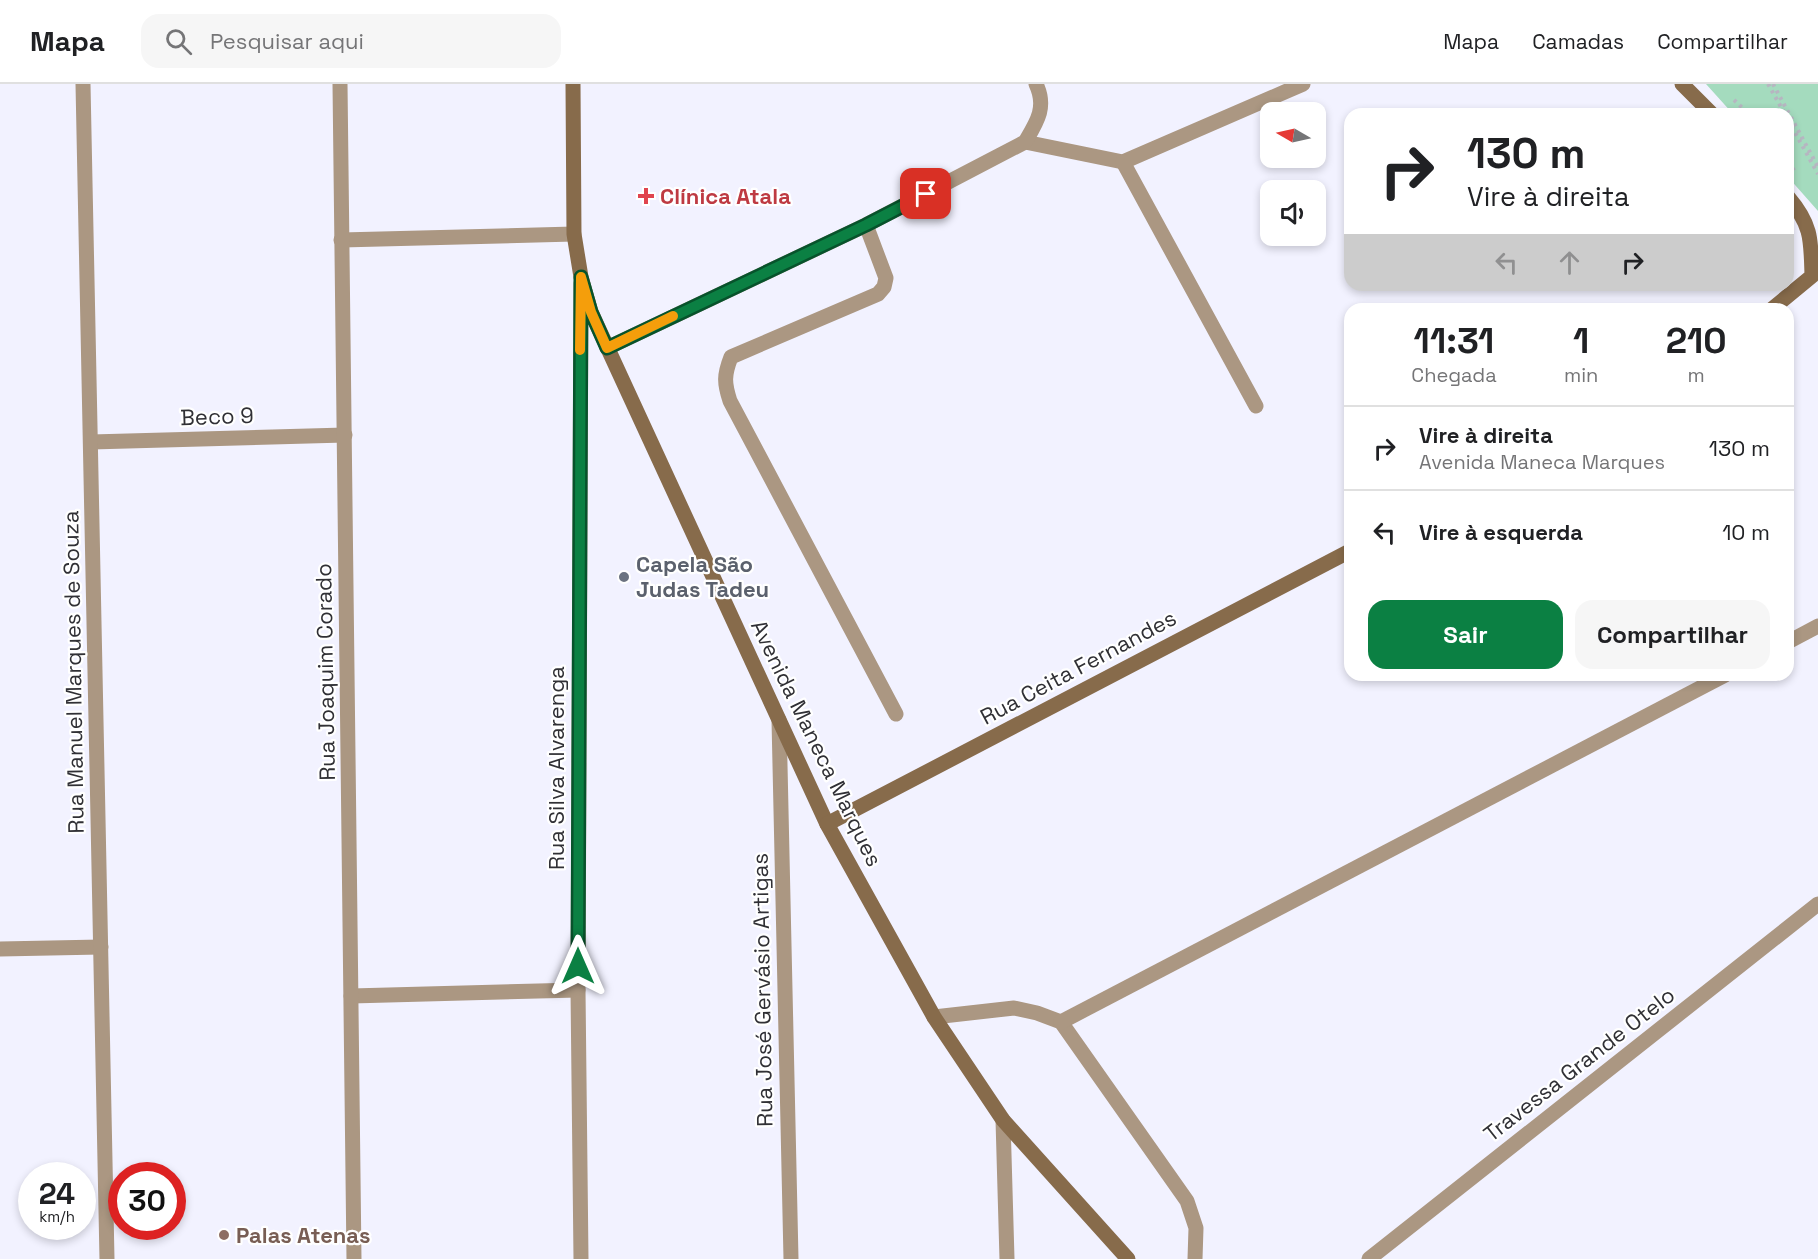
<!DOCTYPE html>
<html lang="pt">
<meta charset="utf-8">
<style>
:root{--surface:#fff;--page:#f6f6f6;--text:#202124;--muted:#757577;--line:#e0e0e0;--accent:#0b8043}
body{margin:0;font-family:"Space Grotesk",sans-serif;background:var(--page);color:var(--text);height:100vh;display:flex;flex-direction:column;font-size:22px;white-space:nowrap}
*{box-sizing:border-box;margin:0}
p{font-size:20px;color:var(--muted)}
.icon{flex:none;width:33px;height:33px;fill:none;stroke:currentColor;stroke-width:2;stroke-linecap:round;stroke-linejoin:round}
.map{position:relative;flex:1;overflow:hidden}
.panel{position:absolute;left:1344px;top:219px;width:450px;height:378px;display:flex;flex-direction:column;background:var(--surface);border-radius:18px;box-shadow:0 3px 9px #0003}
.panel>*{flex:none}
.top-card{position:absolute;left:1344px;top:24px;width:450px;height:183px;border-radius:18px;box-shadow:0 3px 9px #0003;background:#fff;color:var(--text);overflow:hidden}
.needle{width:39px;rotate:279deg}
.controls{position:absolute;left:1260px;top:18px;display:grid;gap:12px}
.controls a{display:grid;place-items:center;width:66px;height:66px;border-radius:12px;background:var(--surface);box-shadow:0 3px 9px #0003;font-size:30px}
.speed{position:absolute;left:18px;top:1078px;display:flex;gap:12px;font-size:30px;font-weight:700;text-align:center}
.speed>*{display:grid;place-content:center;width:78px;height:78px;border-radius:50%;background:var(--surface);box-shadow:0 3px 9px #0003;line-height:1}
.speed small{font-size:15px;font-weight:400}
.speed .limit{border:9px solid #d22;background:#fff;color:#111}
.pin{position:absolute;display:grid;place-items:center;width:51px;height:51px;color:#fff;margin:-26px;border-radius:12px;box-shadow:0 3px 9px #0006}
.me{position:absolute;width:66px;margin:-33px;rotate:0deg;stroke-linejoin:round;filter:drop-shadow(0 0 4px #0008)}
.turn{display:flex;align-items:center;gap:21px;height:126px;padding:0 24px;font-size:27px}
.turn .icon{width:78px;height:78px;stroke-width:2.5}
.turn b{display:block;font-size:42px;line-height:51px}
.lanes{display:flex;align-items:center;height:57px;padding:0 24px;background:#0003;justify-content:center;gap:30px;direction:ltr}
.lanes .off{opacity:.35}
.eta{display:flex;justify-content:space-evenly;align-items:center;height:102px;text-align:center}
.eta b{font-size:36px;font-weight:700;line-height:42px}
.cta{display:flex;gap:12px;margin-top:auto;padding:12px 24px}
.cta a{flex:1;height:69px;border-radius:18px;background:var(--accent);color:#fff;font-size:24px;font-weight:700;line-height:69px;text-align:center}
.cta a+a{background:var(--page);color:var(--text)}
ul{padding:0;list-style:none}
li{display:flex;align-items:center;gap:18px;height:84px;padding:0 24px;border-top:2px solid var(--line)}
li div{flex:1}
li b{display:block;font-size:22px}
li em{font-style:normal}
header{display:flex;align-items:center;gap:36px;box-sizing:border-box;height:84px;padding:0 30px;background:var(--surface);border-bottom:2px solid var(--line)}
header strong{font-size:28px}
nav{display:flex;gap:33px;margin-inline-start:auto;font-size:21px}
.search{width:420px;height:54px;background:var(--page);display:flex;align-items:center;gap:15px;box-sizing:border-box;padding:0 21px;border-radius:18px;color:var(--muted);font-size:22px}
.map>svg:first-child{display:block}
.green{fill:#a4dbbe}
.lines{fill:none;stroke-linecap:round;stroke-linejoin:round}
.path{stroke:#b6b6c1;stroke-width:4;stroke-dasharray:3 4.5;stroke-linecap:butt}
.lane{stroke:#ab9782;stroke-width:15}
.street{stroke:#ab9782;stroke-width:15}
.secondary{stroke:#876b4b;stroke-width:15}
.route-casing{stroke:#07532c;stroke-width:15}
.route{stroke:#0b8043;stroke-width:10}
.slow{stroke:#f59e0b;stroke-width:10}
.health-dot{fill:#e0444e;stroke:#fff;stroke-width:2}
.worship-dot{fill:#6b7280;stroke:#fff;stroke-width:2}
.education-dot{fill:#8d6e63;stroke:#fff;stroke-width:2}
.labels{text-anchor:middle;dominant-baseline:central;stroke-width:4.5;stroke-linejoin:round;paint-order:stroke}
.health-label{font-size:22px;font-weight:bold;fill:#be3a42;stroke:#fff;text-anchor:start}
.street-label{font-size:22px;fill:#303035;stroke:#fff}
.worship-label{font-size:22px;font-weight:bold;fill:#5b616d;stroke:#fff;text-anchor:start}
.education-label{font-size:22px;font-weight:bold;fill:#785e54;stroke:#fff;text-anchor:start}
</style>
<header>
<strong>Mapa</strong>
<div class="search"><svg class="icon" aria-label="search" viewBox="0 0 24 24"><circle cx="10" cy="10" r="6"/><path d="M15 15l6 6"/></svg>Pesquisar aqui</div>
<nav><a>Mapa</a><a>Camadas</a><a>Compartilhar</a></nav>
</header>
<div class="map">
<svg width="1818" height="1175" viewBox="0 0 1818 1175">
<rect width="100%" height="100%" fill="#f2f2ff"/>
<!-- green -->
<path class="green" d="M1706 0H1818V127L1788 93V30H1733Z"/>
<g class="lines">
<!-- path -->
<g class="path">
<path d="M1768 0 1785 30"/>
<path d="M1773 0 1818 83"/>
<path d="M1734 16 1749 30"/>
<path d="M1788 36 1818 90"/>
<path d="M1788 78 1796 89"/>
</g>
<!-- lane -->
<g class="lane">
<path d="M341 156 574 150"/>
<path d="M91 358 345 351"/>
<path d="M0 865 101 863"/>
<path d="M351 912 578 906"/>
</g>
<!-- street -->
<g class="street">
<path d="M83 0 107 1175"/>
<path d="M340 0 354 1175"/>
<path d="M1025 58 1123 78 1303 0"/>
<path d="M1123 78 1256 322"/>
<path d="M866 141 886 194 884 203 878 210 731 273C724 291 724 299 730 317L896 630"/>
<path d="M581 199 578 906 581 1175"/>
<path d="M607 264 866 141 1025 58C1037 38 1047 23 1036 0"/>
<path d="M1788 558 1818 542"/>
<path d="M779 636 791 1175"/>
<path d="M934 933 1014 924 1037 929 1061 938 1187 1117 1196 1144 1195 1175"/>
<path d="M1061 938 1725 591"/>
<path d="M1003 1036 1007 1175"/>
<path d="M1369 1175 1818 820"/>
</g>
<!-- secondary -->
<g class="secondary">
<path d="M573 0 574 150 581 193 591 228 827 740 934 933 1003 1036 1128 1175"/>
<path d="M1682 0 1712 30"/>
<path d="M1772 225 1812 192C1811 156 1812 141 1788 113"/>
<path d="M827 740 1350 467"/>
</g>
</g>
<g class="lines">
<defs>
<path id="route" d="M578 882 581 193 591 228 607 264 866 141 926 110"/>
</defs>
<!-- route casing -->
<use href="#route" class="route-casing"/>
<!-- route -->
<use href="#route" class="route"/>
<!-- slow -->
<path class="slow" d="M580 266 581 193 591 228 607 264 673 232"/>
</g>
<!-- markers -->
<path class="health-dot" d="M643 103h6v6h6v6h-6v6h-6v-6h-6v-6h6z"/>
<circle class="worship-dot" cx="624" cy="493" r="6"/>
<circle class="education-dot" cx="224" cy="1151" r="6"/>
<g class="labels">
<!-- health labels -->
<g class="health-label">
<text x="660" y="112">Clínica Atala</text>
</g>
<!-- street labels -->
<g class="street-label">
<text transform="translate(217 332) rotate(-2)">Beco 9</text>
<text transform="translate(1078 583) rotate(-28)">Rua Ceita Fernandes</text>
<text transform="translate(73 588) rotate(-91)">Rua Manuel Marques de Souza</text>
<text transform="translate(325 588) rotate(-91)">Rua Joaquim Corado</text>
<text transform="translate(817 659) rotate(64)">Avenida Maneca Marques</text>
<text transform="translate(556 684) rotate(-90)">Rua Silva Alvarenga</text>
<text transform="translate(762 906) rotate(-91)">Rua José Gervásio Artigas</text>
<text transform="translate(1579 980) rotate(-38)">Travessa Grande Otelo</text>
</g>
<!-- worship labels -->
<g class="worship-label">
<text x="636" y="480">Capela São<tspan x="636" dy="25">Judas Tadeu</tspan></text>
</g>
<!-- education labels -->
<g class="education-label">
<text x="236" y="1151">Palas Atenas</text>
</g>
</g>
</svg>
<div class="controls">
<a><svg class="needle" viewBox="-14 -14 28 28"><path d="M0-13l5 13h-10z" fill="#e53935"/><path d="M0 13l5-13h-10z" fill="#757577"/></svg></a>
<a><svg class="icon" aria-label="sound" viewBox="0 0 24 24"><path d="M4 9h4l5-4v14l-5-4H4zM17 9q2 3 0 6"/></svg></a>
</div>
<div class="speed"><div>24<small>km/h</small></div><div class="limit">30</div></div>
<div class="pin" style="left:926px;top:110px;background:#d93025"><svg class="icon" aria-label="arrive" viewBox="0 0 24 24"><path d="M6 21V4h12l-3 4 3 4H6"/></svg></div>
<svg class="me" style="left:578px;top:882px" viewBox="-20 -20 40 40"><path d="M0-17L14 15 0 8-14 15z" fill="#0b8043" stroke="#fff" stroke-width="4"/></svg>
<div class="top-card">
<div class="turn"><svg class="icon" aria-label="right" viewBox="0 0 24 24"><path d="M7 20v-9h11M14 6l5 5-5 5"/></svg><div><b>130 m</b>Vire à direita</div></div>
<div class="lanes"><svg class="icon off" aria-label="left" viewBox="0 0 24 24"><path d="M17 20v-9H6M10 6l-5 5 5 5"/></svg><svg class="icon off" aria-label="ahead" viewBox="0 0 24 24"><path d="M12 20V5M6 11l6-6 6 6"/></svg><svg class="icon" aria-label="right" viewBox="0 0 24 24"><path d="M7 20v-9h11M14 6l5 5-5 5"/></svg></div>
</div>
<section class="panel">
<div class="eta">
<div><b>11:31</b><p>Chegada</p></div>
<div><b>1</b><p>min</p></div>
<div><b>210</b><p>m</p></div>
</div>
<ul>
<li><svg class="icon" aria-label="right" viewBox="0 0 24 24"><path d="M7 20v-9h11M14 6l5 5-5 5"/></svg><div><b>Vire à direita</b><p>Avenida Maneca Marques</p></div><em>130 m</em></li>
<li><svg class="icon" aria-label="left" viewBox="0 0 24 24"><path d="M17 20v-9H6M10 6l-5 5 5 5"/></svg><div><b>Vire à esquerda</b></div><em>10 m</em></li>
</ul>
<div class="cta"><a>Sair</a><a>Compartilhar</a></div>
</section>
</div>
